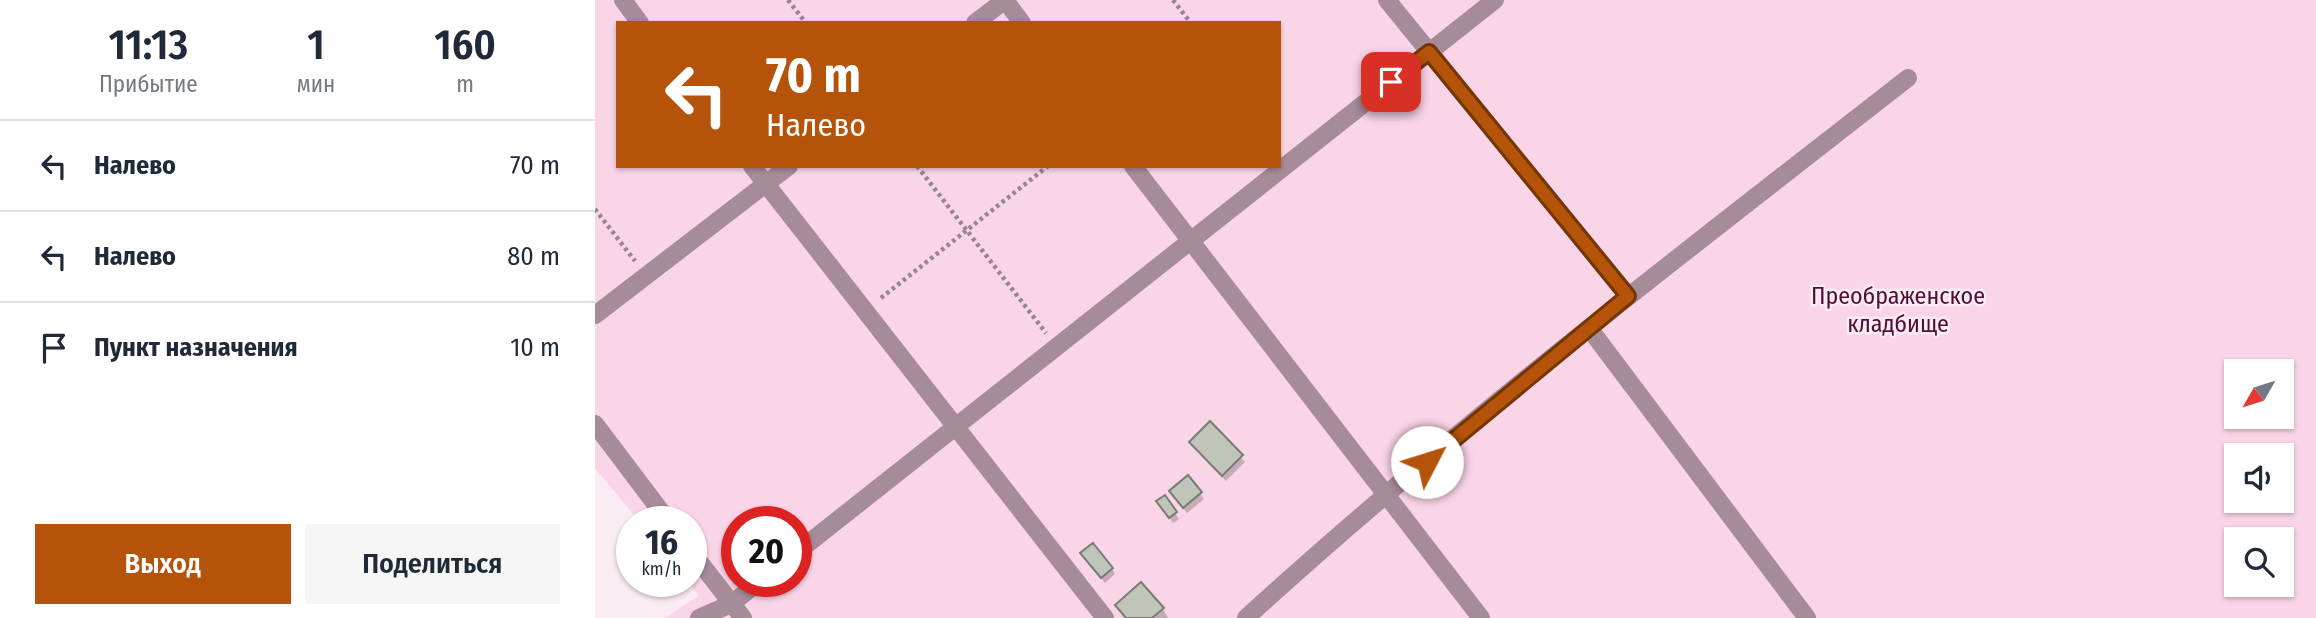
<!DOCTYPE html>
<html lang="ru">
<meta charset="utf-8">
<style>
:root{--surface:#fff;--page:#f6f6f7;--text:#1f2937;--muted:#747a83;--line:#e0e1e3;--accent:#b45309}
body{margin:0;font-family:"Fira Sans Condensed",sans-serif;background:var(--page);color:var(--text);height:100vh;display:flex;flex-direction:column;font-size:26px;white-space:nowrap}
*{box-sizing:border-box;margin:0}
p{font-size:23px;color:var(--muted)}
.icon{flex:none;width:38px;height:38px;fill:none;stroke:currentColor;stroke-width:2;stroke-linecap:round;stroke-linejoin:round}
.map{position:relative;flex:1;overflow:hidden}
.sheet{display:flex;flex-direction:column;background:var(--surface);width:595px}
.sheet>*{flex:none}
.hud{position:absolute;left:21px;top:21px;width:665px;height:147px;border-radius:0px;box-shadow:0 2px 5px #0004;background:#b45309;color:#fff;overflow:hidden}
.needle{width:46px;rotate:231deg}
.fabs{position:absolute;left:1629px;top:359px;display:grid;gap:14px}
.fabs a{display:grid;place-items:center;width:70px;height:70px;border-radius:0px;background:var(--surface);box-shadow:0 2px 5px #0004;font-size:35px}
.speed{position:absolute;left:21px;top:506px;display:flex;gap:14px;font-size:35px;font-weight:700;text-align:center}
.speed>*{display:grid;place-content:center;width:91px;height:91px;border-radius:50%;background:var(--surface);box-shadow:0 2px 5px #0004;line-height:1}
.speed small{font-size:18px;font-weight:400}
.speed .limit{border:10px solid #d22;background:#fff;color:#111}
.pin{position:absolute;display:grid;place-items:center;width:60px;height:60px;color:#fff;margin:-30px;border-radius:14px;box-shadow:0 4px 10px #0006}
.me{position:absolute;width:77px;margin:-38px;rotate:50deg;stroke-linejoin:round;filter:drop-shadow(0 0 5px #0008)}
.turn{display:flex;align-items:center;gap:24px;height:147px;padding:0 35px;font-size:32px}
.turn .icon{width:91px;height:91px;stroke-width:2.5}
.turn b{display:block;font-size:49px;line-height:60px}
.eta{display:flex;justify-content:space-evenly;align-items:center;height:119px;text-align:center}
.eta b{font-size:42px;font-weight:600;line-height:49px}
.button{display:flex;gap:14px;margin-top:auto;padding:14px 35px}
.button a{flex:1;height:80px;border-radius:0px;background:var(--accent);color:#fff;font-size:28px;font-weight:600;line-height:80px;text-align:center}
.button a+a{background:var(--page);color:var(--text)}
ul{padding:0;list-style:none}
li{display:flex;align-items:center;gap:21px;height:91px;padding:0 35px;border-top:2px solid var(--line)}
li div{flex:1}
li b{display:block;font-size:26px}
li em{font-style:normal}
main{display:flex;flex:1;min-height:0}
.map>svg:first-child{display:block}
.green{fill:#fad5e7;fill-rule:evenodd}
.shadow{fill:#0003}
.building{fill:#c0c5b9;stroke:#787d72;stroke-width:2}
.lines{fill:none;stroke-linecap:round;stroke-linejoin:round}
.path{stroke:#92888e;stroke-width:4.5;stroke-dasharray:3.5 3.5;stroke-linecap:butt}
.minor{stroke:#a68c99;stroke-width:18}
.route-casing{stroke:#753606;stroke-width:18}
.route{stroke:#b45309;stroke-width:12}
.labels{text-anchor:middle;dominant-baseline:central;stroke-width:5;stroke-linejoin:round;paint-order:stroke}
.park-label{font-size:24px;fill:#510c38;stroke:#faecf3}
</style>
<main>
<section class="sheet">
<div class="eta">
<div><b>11:13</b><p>Прибытие</p></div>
<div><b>1</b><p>мин</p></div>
<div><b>160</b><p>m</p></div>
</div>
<ul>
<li><svg class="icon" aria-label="left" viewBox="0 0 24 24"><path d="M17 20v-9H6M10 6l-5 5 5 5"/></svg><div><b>Налево</b></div><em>70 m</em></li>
<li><svg class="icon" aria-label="left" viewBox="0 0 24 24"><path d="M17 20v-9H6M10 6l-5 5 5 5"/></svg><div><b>Налево</b></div><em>80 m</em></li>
<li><svg class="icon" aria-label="arrive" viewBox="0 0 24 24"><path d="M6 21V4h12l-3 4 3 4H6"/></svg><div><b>Пункт назначения</b></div><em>10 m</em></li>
</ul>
<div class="button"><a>Выход</a><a>Поделиться</a></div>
</section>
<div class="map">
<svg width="1721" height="618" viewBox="0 0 1721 618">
<rect width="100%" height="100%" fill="#faecf3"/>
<!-- green -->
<path class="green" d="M0 0H1721V618H69L104 596 92 581H96V522L44 521 0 468ZM23 23H684V166H23ZM1642 371H1687V416H1642ZM1642 455H1687V500H1642ZM142 522H201V581H142ZM1642 539H1687V584H1642Z"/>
<!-- shadow -->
<g class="shadow">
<path d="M615 424 650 462 631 481 596 442Z"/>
<path d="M593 478 609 499 592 513 579 497Z"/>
<path d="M569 497 584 519 578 523 567 507Z"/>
<path d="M491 559 517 569 520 574 510 583Z"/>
<path d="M522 606 568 609 573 618H529Z"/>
</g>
<!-- building -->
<g class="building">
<path d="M615 421 648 455 627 476 594 442Z"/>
<path d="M593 475 607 492 588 508 574 491Z"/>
<path d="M570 495 582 512 574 518 561 501Z"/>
<path d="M498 543 518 568 506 578 485 553Z"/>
<path d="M546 582 569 608 557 618H531L520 605Z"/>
</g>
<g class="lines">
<!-- path -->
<g class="path">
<path d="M193 0 211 23"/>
<path d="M578 0 596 23"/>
<path d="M322 166 451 333"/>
<path d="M0 209 40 261"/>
<path d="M286 298 453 166"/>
</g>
<!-- minor -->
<g class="minor">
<path d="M28 0 45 23"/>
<path d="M410 0 427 23"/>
<path d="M792 0 1033 296"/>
<path d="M380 23 410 0"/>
<path d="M157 166 510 618"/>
<path d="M538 166 886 618"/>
<path d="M0 315 194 166"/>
<path d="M994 328 1212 618"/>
<path d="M0 424 74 522"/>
<path d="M96 551 148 618"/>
<path d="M201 553 900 0"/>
<path d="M104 618 136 604 165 581"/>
<path d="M651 618C861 426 1089 253 1313 78"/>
</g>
</g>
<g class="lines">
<defs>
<path id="route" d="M796 82 834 52 1033 296 832 462"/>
</defs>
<!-- route casing -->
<use href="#route" class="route-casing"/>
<!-- route -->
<use href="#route" class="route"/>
</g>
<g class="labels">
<!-- park labels -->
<g class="park-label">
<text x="1303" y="296">Преображенское<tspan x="1303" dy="28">кладбище</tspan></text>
</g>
</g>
</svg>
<div class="fabs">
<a><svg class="needle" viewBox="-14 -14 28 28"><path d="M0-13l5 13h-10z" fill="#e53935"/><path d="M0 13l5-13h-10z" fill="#747a83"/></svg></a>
<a><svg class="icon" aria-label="sound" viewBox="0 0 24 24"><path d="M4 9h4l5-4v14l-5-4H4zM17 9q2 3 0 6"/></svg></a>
<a><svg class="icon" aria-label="search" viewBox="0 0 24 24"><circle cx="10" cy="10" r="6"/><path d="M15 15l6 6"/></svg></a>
</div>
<div class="speed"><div>16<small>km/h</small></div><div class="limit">20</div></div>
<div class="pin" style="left:796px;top:82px;background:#d93025"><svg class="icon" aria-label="arrive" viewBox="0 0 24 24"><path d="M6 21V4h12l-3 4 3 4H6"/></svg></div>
<svg class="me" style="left:832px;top:462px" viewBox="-20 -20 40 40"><circle r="19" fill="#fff"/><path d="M0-13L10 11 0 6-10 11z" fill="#b45309"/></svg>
<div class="hud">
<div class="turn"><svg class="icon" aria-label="left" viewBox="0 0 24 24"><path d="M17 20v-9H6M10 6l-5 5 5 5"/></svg><div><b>70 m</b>Налево</div></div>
</div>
</div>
</main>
